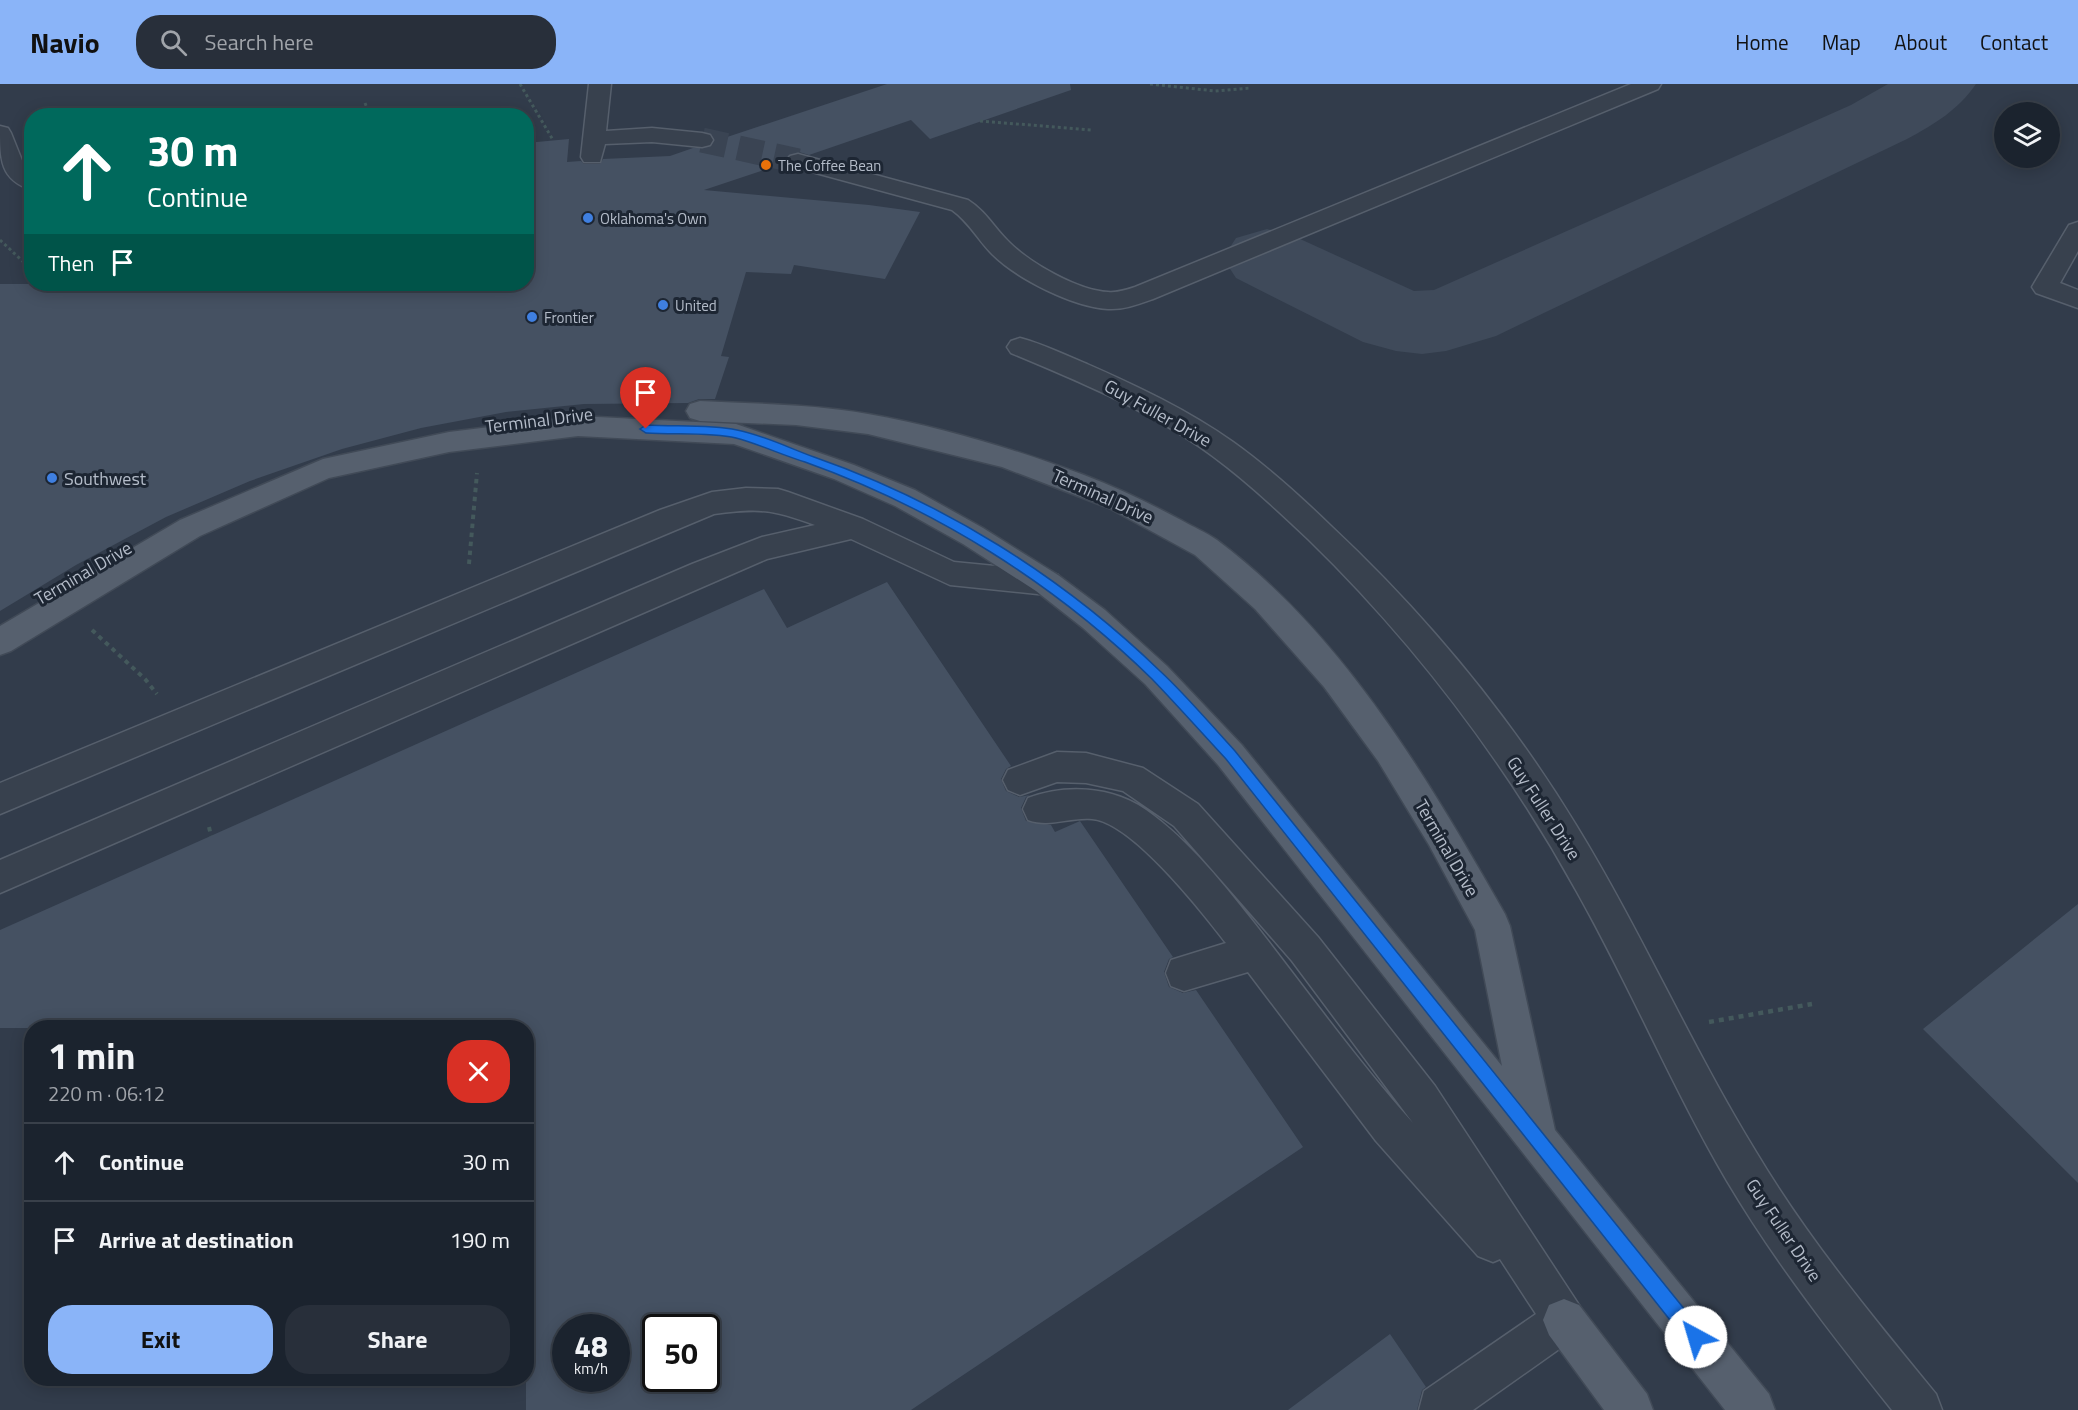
<!DOCTYPE html>
<meta charset="utf-8">
<style>
:root{--surface:#1b232e;--page:#282f3a;--text:#f1f3f6;--muted:#a0a4aa;--line:#39404a;--accent:#8ab4f8}
body{margin:0;font-family:"Titillium Web",sans-serif;background:var(--page);color:var(--text);height:100vh;display:flex;flex-direction:column;font-size:22px;white-space:nowrap}
*{box-sizing:border-box;margin:0}
p{font-size:20px;color:var(--muted)}
.icon{flex:none;width:33px;height:33px;fill:none;stroke:currentColor;stroke-width:2;stroke-linecap:round;stroke-linejoin:round}
.map{position:relative;flex:1;overflow:hidden}
.panel{position:absolute;left:24px;top:936px;width:510px;height:366px;display:flex;flex-direction:column;background:var(--surface);border-radius:24px;box-shadow:0 3px 15px #0003,0 0 0 2px var(--line)}
.panel>*{flex:none}
.top-card{position:absolute;left:24px;top:24px;width:510px;height:183px;border-radius:24px;box-shadow:0 3px 15px #0003,0 0 0 2px var(--line);background:#00695c;color:#fff;overflow:hidden}
.fabs{position:absolute;left:1994px;top:18px;display:grid;gap:12px}
.fabs a{display:grid;place-items:center;width:66px;height:66px;border-radius:50%;background:var(--surface);box-shadow:0 3px 15px #0003,0 0 0 2px var(--line);font-size:30px}
.speed{position:absolute;left:552px;top:1230px;display:flex;gap:12px;font-size:30px;font-weight:700;text-align:center}
.speed>*{display:grid;place-content:center;width:78px;height:78px;border-radius:50%;background:var(--surface);box-shadow:0 3px 15px #0003,0 0 0 2px var(--line);line-height:1}
.speed small{font-size:15px;font-weight:400}
.speed .limit{border:3px solid #111;border-radius:9px;background:#fff;color:#111}
.pin{position:absolute;display:grid;place-items:center;width:51px;height:51px;color:#fff;margin:-62px -26px;border-radius:50% 50% 50% 0;rotate:-45deg;box-shadow:0 0 6px #0007}
.pin .icon{rotate:45deg}
.me{position:absolute;width:66px;margin:-33px;rotate:321deg;stroke-linejoin:round;filter:drop-shadow(0 0 4px #0008)}
.turn{display:flex;align-items:center;gap:21px;height:126px;padding:0 24px;font-size:27px}
.turn .icon{width:78px;height:78px;stroke-width:2.5}
.turn b{display:block;font-size:42px;line-height:51px}
.then{display:flex;align-items:center;height:57px;padding:0 24px;background:#0003;gap:12px;font-size:22px}
.round{display:grid;place-items:center;flex:none;width:63px;height:63px;border-radius:24px;background:var(--page)}
.head{display:flex;align-items:center;justify-content:space-between;height:102px;padding:0 24px}
h1{font-size:36px;font-weight:700;line-height:45px}
.button{display:flex;gap:12px;margin-top:auto;padding:12px 24px}
.button a{flex:1;height:69px;border-radius:24px;background:var(--accent);color:#111;font-size:24px;font-weight:700;line-height:69px;text-align:center}
.button a+a{background:var(--page);color:var(--text)}
ul{padding:0;list-style:none}
li{display:flex;align-items:center;gap:18px;height:78px;padding:0 24px;border-top:2px solid var(--line)}
li div{flex:1}
li b{display:block;font-size:22px}
li em{font-style:normal}
header{display:flex;align-items:center;gap:36px;box-sizing:border-box;height:84px;padding:0 30px;background:var(--accent);color:#111}
header strong{font-size:28px}
nav{display:flex;gap:33px;margin-inline-start:auto;font-size:21px}
.search{width:420px;height:54px;background:var(--page);display:flex;align-items:center;gap:15px;box-sizing:border-box;padding:0 21px;border-radius:24px;color:var(--muted);font-size:22px}
.map>svg:first-child{display:block}
.airport{fill:#323c4b;fill-rule:evenodd}
.lines{fill:none;stroke-linecap:round;stroke-linejoin:round}
.taxiway{fill:#3f4a5a;fill-rule:evenodd}
.building{fill:#455162;fill-rule:evenodd}
.minor-tunnel{stroke:#3a4453;stroke-width:25;stroke-dasharray:25 12;stroke-linecap:butt}
.minor-casing{stroke:#565f6c;stroke-width:3}
.major-casing{stroke:#414a57;stroke-width:3}
.path-far2{stroke:#44595c;stroke-width:3;stroke-dasharray:3 3;stroke-linecap:butt}
.path-far1{stroke:#44595c;stroke-width:4;stroke-dasharray:4.5 4.5;stroke-linecap:butt}
.path{stroke:#44595c;stroke-width:4.5;stroke-dasharray:5 5;stroke-linecap:butt}
.minor{fill:#38414e;fill-rule:evenodd}
.major{fill:#56606e;fill-rule:evenodd}
.route{fill:#1a73e8;stroke:#114b97;stroke-width:1.5}
.food-dot{fill:#e8710a;stroke:#1d2633;stroke-width:2}
.shop-dot{fill:#3f7fe0;stroke:#1d2633;stroke-width:2}
.labels{text-anchor:middle;dominant-baseline:central;stroke-width:6;stroke-linejoin:round;paint-order:stroke}
.far-poi-label{font-size:15px;fill:#b4bcc9;stroke:#1d2633;text-anchor:start}
.street-label{font-size:18px;fill:#b4bcc9;stroke:#1d2633}
.poi-label{font-size:18px;fill:#b4bcc9;stroke:#1d2633;text-anchor:start}
</style>
<header>
<strong>Navio</strong>
<div class="search"><svg class="icon" aria-label="search" viewBox="0 0 24 24"><circle cx="10" cy="10" r="6"/><path d="M15 15l6 6"/></svg>Search here</div>
<nav><a>Home</a><a>Map</a><a>About</a><a>Contact</a></nav>
</header>
<div class="map">
<svg width="2078" height="1326" viewBox="0 0 2078 1326">
<rect width="100%" height="100%" fill="#242f3e"/>
<!-- airport -->
<path class="airport" d="M0 0H2078V1326H0ZM2004 28H2049V74H2004ZM32 32H526V200H32ZM32 944H526V1294H32ZM566 1244H616V1294H566ZM656 1244H706V1294H656Z"/>
<g class="lines">
<!-- taxiway -->
<path class="taxiway" d="M1888 0H1976C1958 26 1935 40 1907 55L1496 252 1446 267 1422 270 1396 267 1363 258 1236 194 1223 174 1236 154 1267 145 1298 154 1414 207 1434 206 1851 21Z"/>
</g>
<!-- building -->
<g class="building">
<path d="M887 0H1070L1071 6 930 55 911 36 809 71 799 68 789 70 785 79 704 106 869 121 920 128 885 195 794 181 791 190 746 188 721 272 729 273 715 315H699L688 319 584 320 506 328 421 344 342 365 250 397 166 433 76 481 0 527V200H526V59L569 55 567 78 581 77 584 80H600L603 75 670 72 693 64 711 63 715 57Z"/>
<path d="M887 498 1011 682 1006 685 1001 695 1006 707 1019 713 1030 711 1026 713 1021 724 1026 737 1051 741 1055 748 1080 737 1173 873 1169 875 1164 888 1169 903 1183 909 1196 906 1303 1063 911 1326H526V944H0V846L764 505 787 544ZM566 1244H616V1294H566ZM656 1244H706V1294H656Z"/>
<path d="M2078 820V1099L1923 945Z"/>
<path d="M1390 1250 1426 1303 1422 1306 1417 1326H1288Z"/>
</g>
<g class="lines">
<!-- minor-tunnel -->
<path class="minor-tunnel" d="M702 56 798 77"/>
<defs>
<g id="minor">
<path d="M589 0H611L606 47 652 44 702 49 710 51 713 56 710 61 702 63 652 58 605 60 600 78H584L581 73Z"/>
<path d="M1631 0H1661L1658 5 1153 215C1139 220 1123 226 1108 225 1073 223 1017 195 992 170 978 156 969 138 952 126L790 82 786 77 790 72 798 70 968 116C986 127 995 145 1010 159 1030 179 1079 207 1108 208 1117 209 1126 206 1135 203Z"/>
<path d="M0 42 8 44 11 49 27 89 32 90V106C0 96 0 76 0 42Z"/>
<path d="M2078 138V167L2060 199 2078 206V224L2036 209 2032 203 2069 141Z"/>
<path d="M1020 254C1043 260 1065 271 1087 280 1137 302 1188 326 1233 358 1268 383 1300 412 1331 442 1425 530 1509 631 1576 741 1641 847 1691 962 1756 1068 1808 1155 1872 1232 1936 1310L1942 1326H1892C1833 1252 1775 1178 1727 1097 1672 1003 1630 902 1577 808 1505 678 1415 559 1308 455 1274 423 1239 390 1200 363 1142 324 1076 296 1011 269L1007 263 1011 257Z"/>
<path d="M746 404 778 405 788 408 863 435 954 478 1047 487 1058 491 1062 499 1058 507 1047 511 950 501 851 455 767 475 0 809V776L692 480 762 453 815 441C772 425 759 424 714 430L0 730V699L660 426 712 408Z"/>
<path d="M1057 668 1086 669 1143 684 1198 720 1318 853 1435 1002 1579 1221 1585 1236 1579 1251 1473 1326H1419L1424 1307 1536 1230 1500 1175 1493 1178 1478 1172 1376 1057 1248 888 1184 907 1171 902 1166 889 1171 876 1226 859C1202 828 1132 738 1092 735 1070 733 1050 744 1028 736L1023 725 1028 714C1065 700 1112 702 1146 726 1190 757 1225 802 1258 844 1308 908 1358 978 1413 1039L1292 877 1174 742 1123 707 1086 699 1057 698 1020 711 1008 706 1003 696 1008 686Z"/>
</g>
<g id="major">
<path d="M700 317C756 320 813 320 868 330 942 343 1014 365 1084 391 1118 404 1149 419 1181 436 1193 443 1206 448 1217 456 1344 551 1428 695 1505 830L1510 842 1555 1046 1769 1310 1775 1326H1725L1218 681 1145 600 1083 544 1036 507 963 460 895 422 834 395 734 360 578 352 449 368 329 394 200 452 11 567 0 571V542L180 436 323 375 449 348 578 332 736 340 854 381 915 406 983 444 1058 491 1105 526 1167 582 1242 661 1502 982 1475 846 1429 761 1378 677 1324 603 1255 525 1195 471 1109 424 1002 383 868 350 796 341 700 337 690 334 686 327 690 320Z"/>
<path d="M1564 1215 1579 1221 1647 1310 1653 1326H1604L1549 1251 1543 1236 1549 1221Z"/>
</g>
</defs>
<!-- minor casing -->
<use href="#minor" class="minor-casing"/>
<!-- major casing -->
<use href="#major" class="major-casing"/>
<!-- path-far2 -->
<g class="path-far2">
<path d="M520 0 553 56"/>
<path d="M1150 0 1215 7 1250 4"/>
<path d="M365 19 370 32"/>
<path d="M980 37 1092 46"/>
<path d="M0 156 31 185"/>
</g>
<!-- path-far1 -->
<g class="path-far1">
<path d="M469 480 477 389"/>
<path d="M92 546 145 595 157 610"/>
<path d="M209 743 211 752"/>
</g>
<!-- path -->
<path class="path" d="M1709 938 1812 920"/>
<!-- minor -->
<use href="#minor" class="minor"/>
<!-- major -->
<use href="#major" class="major"/>
</g>
<!-- route -->
<path class="route" d="M646 341C675 343 708 340 737 346 763 351 789 364 814 373 943 418 1062 492 1160 587 1187 612 1210 640 1235 667L1702 1247 1705 1253 1702 1260 1696 1262 1689 1260 1226 675C1201 648 1177 621 1152 595 1054 499 934 424 805 378 782 371 759 360 736 354 710 348 674 351 646 349L640 345Z"/>
<!-- markers -->
<circle class="food-dot" cx="766" cy="81" r="6"/>
<g class="shop-dot">
<circle cx="588" cy="134" r="6"/>
<circle cx="663" cy="221" r="6"/>
<circle cx="532" cy="233" r="6"/>
<circle cx="52" cy="394" r="6"/>
</g>
<g class="labels">
<!-- far-poi labels -->
<g class="far-poi-label">
<text x="778" y="81">The Coffee Bean</text>
<text x="600" y="134">Oklahoma's Own</text>
<text x="675" y="221">United</text>
<text x="544" y="233">Frontier</text>
</g>
<!-- street labels -->
<g class="street-label">
<text transform="translate(1158 329) rotate(29)">Guy Fuller Drive</text>
<text transform="translate(539 336) rotate(-7)">Terminal Drive</text>
<text transform="translate(1103 412) rotate(24)">Terminal Drive</text>
<text transform="translate(83 489) rotate(-30)">Terminal Drive</text>
<text transform="translate(1544 724) rotate(57)">Guy Fuller Drive</text>
<text transform="translate(1447 764) rotate(60)">Terminal Drive</text>
<text transform="translate(1784 1146) rotate(56)">Guy Fuller Drive</text>
</g>
<!-- poi labels -->
<g class="poi-label">
<text x="64" y="394">Southwest</text>
</g>
</g>
</svg>
<div class="fabs">
<a><svg class="icon" aria-label="layers" viewBox="0 0 24 24"><path d="M12 4l9 5-9 5-9-5zM3 14l9 5 9-5"/></svg></a>
</div>
<div class="speed"><div>48<small>km/h</small></div><div class="limit">50</div></div>
<div class="pin" style="left:646px;top:345px;background:#d93025"><svg class="icon" aria-label="arrive" viewBox="0 0 24 24"><path d="M6 21V4h12l-3 4 3 4H6"/></svg></div>
<svg class="me" style="left:1696px;top:1253px" viewBox="-20 -20 40 40"><circle r="19" fill="#fff"/><path d="M0-13L10 11 0 6-10 11z" fill="#1a73e8"/></svg>
<div class="top-card">
<div class="turn"><svg class="icon" aria-label="ahead" viewBox="0 0 24 24"><path d="M12 20V5M6 11l6-6 6 6"/></svg><div><b>30 m</b>Continue</div></div>
<div class="then">Then<svg class="icon" aria-label="arrive" viewBox="0 0 24 24"><path d="M6 21V4h12l-3 4 3 4H6"/></svg></div>
</div>
<section class="panel">
<div class="head"><div><h1>1 min</h1><p>220 m · 06:12</p></div><a class="round" style="background:#d93025;color:#fff"><svg class="icon" aria-label="close" viewBox="0 0 24 24"><path d="M6 6l12 12M18 6L6 18"/></svg></a></div>
<ul>
<li><svg class="icon" aria-label="ahead" viewBox="0 0 24 24"><path d="M12 20V5M6 11l6-6 6 6"/></svg><div><b>Continue</b></div><em>30 m</em></li>
<li><svg class="icon" aria-label="arrive" viewBox="0 0 24 24"><path d="M6 21V4h12l-3 4 3 4H6"/></svg><div><b>Arrive at destination</b></div><em>190 m</em></li>
</ul>
<div class="button"><a>Exit</a><a>Share</a></div>
</section>
</div>
